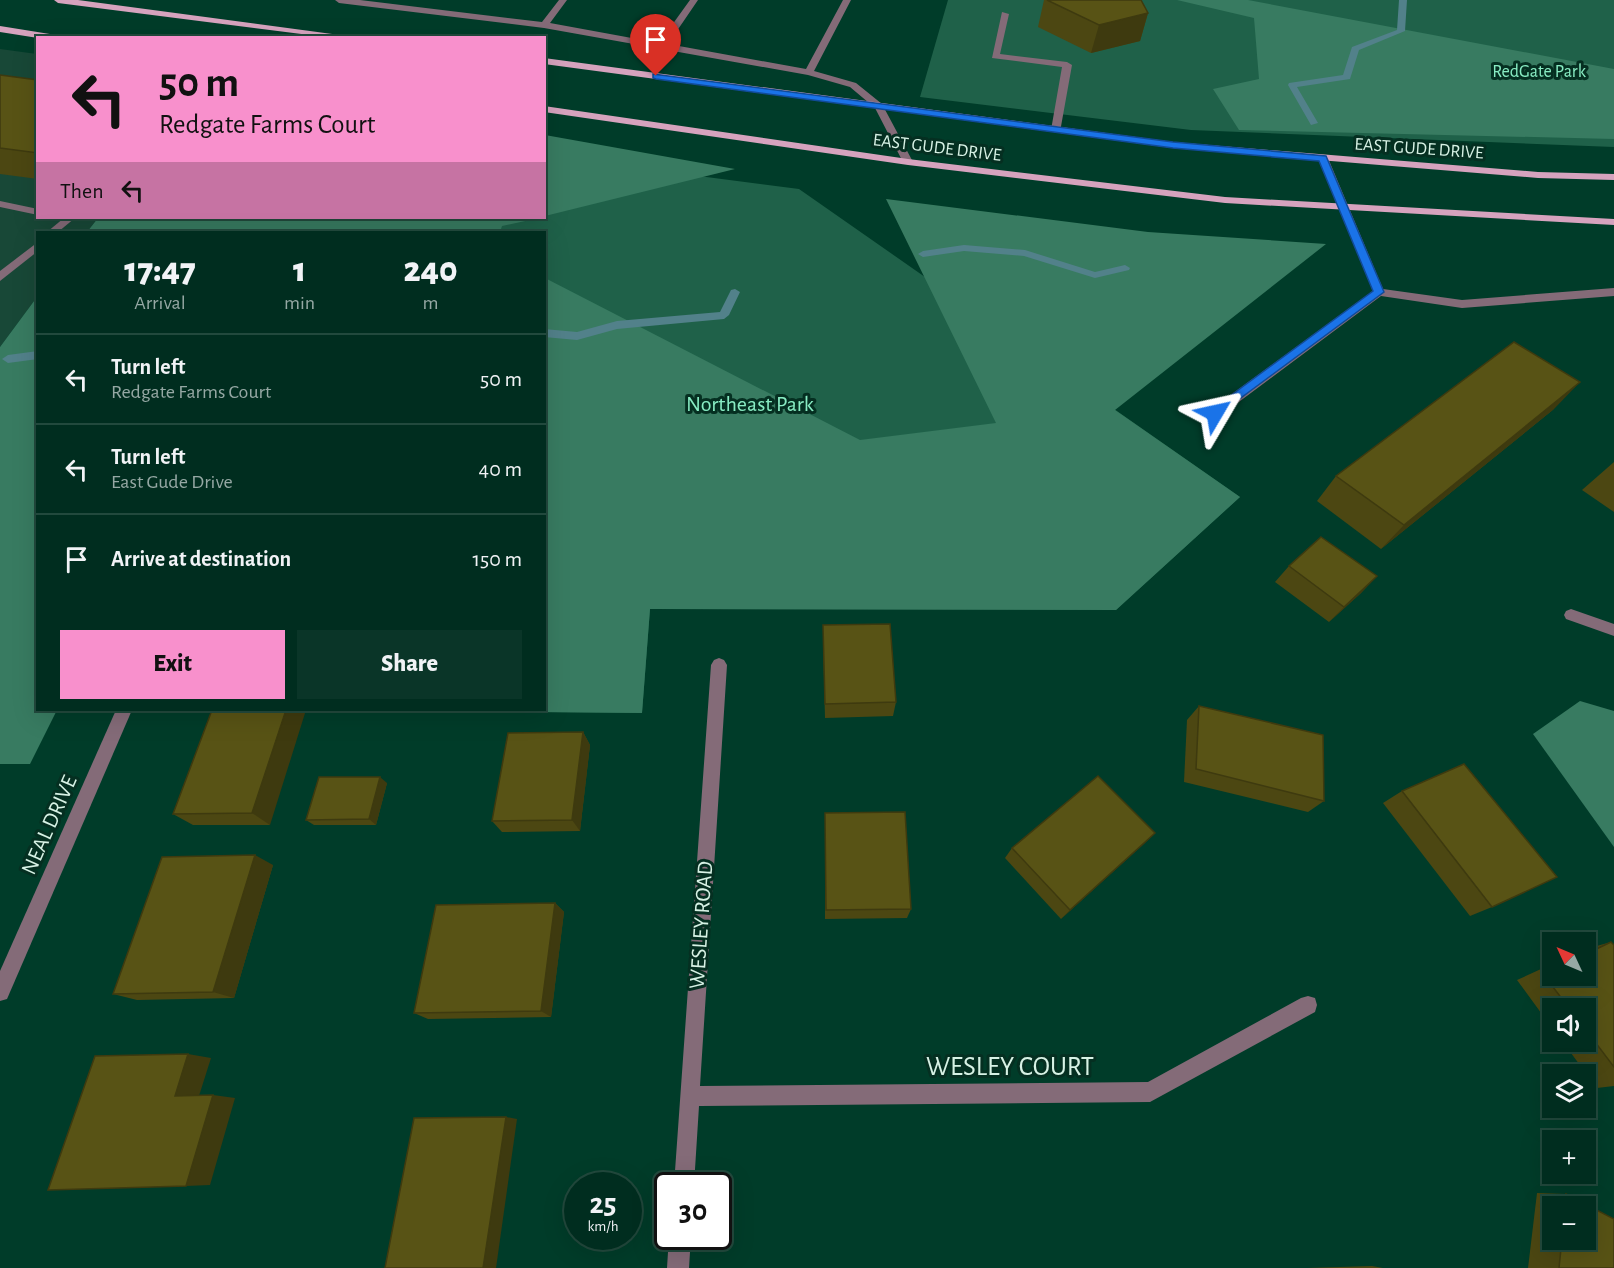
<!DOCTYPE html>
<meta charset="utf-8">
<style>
:root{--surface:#002d1f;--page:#0a3528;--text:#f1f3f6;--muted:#95a8a4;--line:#22493d;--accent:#f890cc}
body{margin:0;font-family:"Alegreya Sans",sans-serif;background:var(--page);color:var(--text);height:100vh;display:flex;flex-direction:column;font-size:22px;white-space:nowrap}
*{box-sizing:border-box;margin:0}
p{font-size:20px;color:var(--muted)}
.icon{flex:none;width:33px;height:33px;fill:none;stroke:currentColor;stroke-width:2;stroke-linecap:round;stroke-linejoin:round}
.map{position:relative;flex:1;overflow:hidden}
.sheet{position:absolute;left:36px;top:231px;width:510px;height:480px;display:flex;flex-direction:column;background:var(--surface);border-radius:0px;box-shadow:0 6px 24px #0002,0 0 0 2px var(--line)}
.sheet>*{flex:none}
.banner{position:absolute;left:36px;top:36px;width:510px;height:183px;border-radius:0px;box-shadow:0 6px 24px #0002,0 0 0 2px var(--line);background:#f890cc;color:#111;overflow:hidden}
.needle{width:39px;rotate:314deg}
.buttons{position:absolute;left:1542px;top:932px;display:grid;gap:12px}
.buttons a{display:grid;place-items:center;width:54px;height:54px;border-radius:0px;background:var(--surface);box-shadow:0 6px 24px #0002,0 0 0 2px var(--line);font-size:30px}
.speed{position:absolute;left:564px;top:1172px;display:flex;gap:12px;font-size:30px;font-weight:700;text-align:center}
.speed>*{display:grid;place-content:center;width:78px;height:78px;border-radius:50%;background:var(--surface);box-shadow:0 6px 24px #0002,0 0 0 2px var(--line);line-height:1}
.speed small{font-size:15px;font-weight:400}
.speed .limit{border:3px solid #111;border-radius:9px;background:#fff;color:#111}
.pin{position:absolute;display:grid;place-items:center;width:51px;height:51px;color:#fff;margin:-62px -26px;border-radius:50% 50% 50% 0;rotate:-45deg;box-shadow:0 0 6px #0007}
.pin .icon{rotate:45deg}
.me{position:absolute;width:66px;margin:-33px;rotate:54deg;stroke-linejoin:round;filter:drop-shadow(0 0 4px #0008)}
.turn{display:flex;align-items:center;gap:21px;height:126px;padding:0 24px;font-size:27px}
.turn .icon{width:78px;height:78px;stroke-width:2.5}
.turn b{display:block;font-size:42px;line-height:51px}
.then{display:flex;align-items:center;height:57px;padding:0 24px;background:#0003;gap:12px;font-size:22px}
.eta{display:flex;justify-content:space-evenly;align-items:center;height:102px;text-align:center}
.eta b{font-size:36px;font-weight:800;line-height:42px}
.primary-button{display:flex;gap:12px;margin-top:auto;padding:12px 24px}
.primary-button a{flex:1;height:69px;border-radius:0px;background:var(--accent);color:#111;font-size:24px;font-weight:800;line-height:69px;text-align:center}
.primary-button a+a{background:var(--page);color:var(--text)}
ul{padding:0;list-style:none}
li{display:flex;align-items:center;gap:18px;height:90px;padding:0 24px;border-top:2px solid var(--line)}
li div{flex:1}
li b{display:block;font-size:22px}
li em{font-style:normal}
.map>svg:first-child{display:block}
.built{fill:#184837}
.green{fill:#1f6149}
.forest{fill:#387b61}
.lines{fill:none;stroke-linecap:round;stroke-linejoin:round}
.stream{fill:#52818a;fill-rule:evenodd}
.minor{fill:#846b78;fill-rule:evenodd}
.major{fill:#d6a3be;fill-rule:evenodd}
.wall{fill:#4c4712;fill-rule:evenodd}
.shaded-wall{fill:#3e3a0f}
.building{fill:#585315;stroke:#3e3a0f;stroke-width:1.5}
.route{fill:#1a73e8;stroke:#114b97;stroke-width:1.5}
.labels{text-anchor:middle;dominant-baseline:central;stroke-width:6;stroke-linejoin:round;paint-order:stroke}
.far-park-label{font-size:18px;fill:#88ecc3;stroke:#052f21}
.far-street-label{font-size:18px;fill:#d7f2e5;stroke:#052f21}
.park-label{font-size:22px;fill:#88ecc3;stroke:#052f21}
.street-label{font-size:22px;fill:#d7f2e5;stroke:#052f21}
.near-street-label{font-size:27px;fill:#d7f2e5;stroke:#052f21}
</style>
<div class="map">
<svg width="1614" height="1268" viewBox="0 0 1614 1268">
<rect width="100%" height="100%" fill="#003c29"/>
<!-- built -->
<path class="built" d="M0 49 37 54 38 218H98L87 232H38L37 297 0 347Z"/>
<!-- green -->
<g class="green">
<path d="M948 0H1614V147L1191 130 920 97Z"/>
<path d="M545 156 799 189 1240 497 1116 610 650 609 642 713 415 711 544 710V232H104L114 218H544Z"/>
</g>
<!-- forest -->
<g class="forest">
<path d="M1177 0H1248L1614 69V139L1239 130 1213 89 1259 79 1254 18Z"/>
<path d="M545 135 735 169 545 216Z"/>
<path d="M886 199 1148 232 1326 244 1115 410 1240 497 1116 610 650 609 642 713 415 711 544 710 545 278 860 440 996 423Z"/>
<path d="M98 218H539L502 226 500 232H87Z"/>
<path d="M37 297 38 710H57L30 764H0V347Z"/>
<path d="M1580 701 1614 711V847L1533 734Z"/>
</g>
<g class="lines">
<!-- stream -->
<g class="stream">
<path d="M1399 0H1407L1405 31 1359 50 1350 79 1297 87 1318 123 1311 125 1288 85 1289 83 1343 75 1352 47 1397 30Z"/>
<path d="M964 245 1025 250 1095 272 1125 265 1130 268 1129 270 1095 278 1024 256 964 251 923 257 918 254 923 251Z"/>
<path d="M735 289 740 292 729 315 724 319 617 329 577 340 544 337V329L577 332 617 321 720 312 731 290Z"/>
<path d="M38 351V359L8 363 2 359 8 355Z"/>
</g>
<!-- minor -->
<g class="minor">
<path d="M335 0H360L542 22 559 0H567L550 23 659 43 690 0H698L668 44 806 69 843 0H851L814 71 856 83 882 104 913 162 904 164 875 108 850 87 808 75 544 28 339 3Z"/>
<path d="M1002 12 1009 14 1000 54 1067 62 1072 65 1060 132 1051 130 1062 67 992 58Z"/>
<path d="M1319 156 1328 158 1383 289 1462 300 1614 288V296L1462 308 1381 296 1220 416H1210L1209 413 1210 410 1373 291 1318 158Z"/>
<path d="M0 201 38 209V215L0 207Z"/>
<path d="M64 218H75L58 232H47Z"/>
<path d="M38 242V251L0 281V271Z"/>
<path d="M1571 609 1614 624V636L1566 619 1564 615 1566 611Z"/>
<path d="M719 658 724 660 727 665 700 1086 1148 1082 1301 998 1308 996 1315 998 1317 1005 1315 1012 1150 1102 699 1106 694 1185H674L711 665 714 660Z"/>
<path d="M116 710H132L7 999 0 1001V971Z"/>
<path d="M669 1236H691L689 1268H667Z"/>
</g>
<!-- major -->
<g class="major">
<path d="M54 0H78L362 38H333L58 3Z"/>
<path d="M0 26 56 35 60 38H38L0 32Z"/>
<path d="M544 58 1173 142 1538 172 1614 174V180L1538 178 1173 148 544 64Z"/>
<path d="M544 106 908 159 1225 197 1614 219V225L1225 203 908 165 544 112Z"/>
</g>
</g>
<!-- wall -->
<g class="wall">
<path d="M1044 0H1141L1148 13 1140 41 1091 53 1038 27Z"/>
<path d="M0 75 38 80V179L0 174Z"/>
<path d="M1554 409 1381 549 1317 501 1336 476Z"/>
<path d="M1614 462V512L1582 490Z"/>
<path d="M1289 566 1377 576 1361 593 1329 622 1275 582Z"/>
<path d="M823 625 896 702 893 716 825 718 823 641Z"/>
<path d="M1199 706 1324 801 1308 812 1184 782 1187 720Z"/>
<path d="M212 710 270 825H193L173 814Z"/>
<path d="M583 732 590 745 580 831 502 832 492 821Z"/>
<path d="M387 783 376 825H314L306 820Z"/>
<path d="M1402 791 1492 907 1470 916 1383 803Z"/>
<path d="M825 813 911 909 907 918 825 919Z"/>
<path d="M1155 833 1061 919 1005 858 1012 848Z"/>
<path d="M273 865 234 998 137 1000 113 994Z"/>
<path d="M555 903 564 912 551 1017 428 1019 414 1013Z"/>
<path d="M1611 942 1614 945V1086L1597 1088 1562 1041H1586V1008H1552V1028L1517 980 1552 964V975H1586V949Z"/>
<path d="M1537 1193 1566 1194 1614 1219V1268H1528ZM1552 1206H1586V1239H1552Z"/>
<path d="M1372 1266 1383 1268H1307Z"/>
</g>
<!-- shaded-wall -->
<g class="shaded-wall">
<path d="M1148 13 1140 41 1091 53 1099 25Z"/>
<path d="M1580 382 1554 409 1381 549 1404 525Z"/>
<path d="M1377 576 1361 593 1329 622 1344 607Z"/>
<path d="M286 710H306L270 825 252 813Z"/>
<path d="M583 732 590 745 580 831 572 820Z"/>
<path d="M380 777 387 783 376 825 369 819Z"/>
<path d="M1155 833 1144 844 1061 919 1070 910Z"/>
<path d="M255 855 273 865 234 998 213 992Z"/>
<path d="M555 903 564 912 551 1017 541 1011Z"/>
<path d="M188 1054 211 1058 198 1099 175 1096Z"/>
<path d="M213 1095 235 1098 210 1185 186 1186Z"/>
<path d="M506 1117 517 1119 496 1268H483Z"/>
</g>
<!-- building -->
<g class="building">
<path d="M1047 0H1141L1148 13 1099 25Z"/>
<path d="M0 75 38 80V153L0 148Z"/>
<path d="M1514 342 1580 382 1404 525 1336 476Z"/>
<path d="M1321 537 1377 576 1344 607 1289 566Z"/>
<path d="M890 624 896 702 825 704 823 625Z"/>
<path d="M1199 706 1323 735 1324 801 1196 769Z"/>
<path d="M212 710H286L252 813 173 814Z"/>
<path d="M583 732 572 820 492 821 508 733Z"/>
<path d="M1464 764 1557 877 1492 907 1402 791Z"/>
<path d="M1098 776 1155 833 1070 910 1012 848Z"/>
<path d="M319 777H380L369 819 306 820Z"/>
<path d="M905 812 911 909 826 910 825 813Z"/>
<path d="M255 855 213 992 113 994 162 857Z"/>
<path d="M555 903 541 1011 414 1013 436 905Z"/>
<path d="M1611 942 1614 945V1067L1586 1030V1008H1569L1543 974 1552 969V975H1586V954Z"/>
<path d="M188 1054 175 1096 213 1095 186 1186 48 1190 95 1056Z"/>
<path d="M506 1117 483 1268H385L414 1118Z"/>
<path d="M1566 1194 1614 1219V1268H1559L1562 1239H1586V1206H1565Z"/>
</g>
<!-- route -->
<path class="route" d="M653 74 1173 142 1326 156 1384 292 1215 417 1209 413 1211 410 1373 291 1319 161 1173 148 656 79 653 78Z"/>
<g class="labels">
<!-- far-park labels -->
<g class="far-park-label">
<text x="1539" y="72">RedGate Park</text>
</g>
<!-- far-street labels -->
<g class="far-street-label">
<text transform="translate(937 148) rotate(7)">EAST GUDE DRIVE</text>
<text transform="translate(1419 149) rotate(4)">EAST GUDE DRIVE</text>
</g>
<!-- park labels -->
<g class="park-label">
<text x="750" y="404">Northeast Park</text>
</g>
<!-- street labels -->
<g class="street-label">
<text transform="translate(49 825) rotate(-66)">NEAL DRIVE</text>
<text transform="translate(701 925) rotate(-86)">WESLEY ROAD</text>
</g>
<!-- near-street labels -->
<g class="near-street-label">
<text x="1010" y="1066">WESLEY COURT</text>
</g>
</g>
</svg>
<div class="buttons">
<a><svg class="needle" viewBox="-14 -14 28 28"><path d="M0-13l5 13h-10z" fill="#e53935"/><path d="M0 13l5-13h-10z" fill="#95a8a4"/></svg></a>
<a><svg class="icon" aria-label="sound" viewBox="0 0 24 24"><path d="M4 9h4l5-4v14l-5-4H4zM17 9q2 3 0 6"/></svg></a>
<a><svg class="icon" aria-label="layers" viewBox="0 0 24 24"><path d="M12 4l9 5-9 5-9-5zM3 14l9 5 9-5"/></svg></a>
<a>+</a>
<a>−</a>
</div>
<div class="speed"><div>25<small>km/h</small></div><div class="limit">30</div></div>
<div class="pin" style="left:656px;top:76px;background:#d93025"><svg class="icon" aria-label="arrive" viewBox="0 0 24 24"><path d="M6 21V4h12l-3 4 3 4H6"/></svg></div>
<svg class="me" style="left:1215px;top:413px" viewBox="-20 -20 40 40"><path d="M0-17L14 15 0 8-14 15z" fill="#1a73e8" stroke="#fff" stroke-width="4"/></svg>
<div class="banner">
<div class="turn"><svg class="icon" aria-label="left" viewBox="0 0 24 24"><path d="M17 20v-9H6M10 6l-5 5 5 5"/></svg><div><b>50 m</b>Redgate Farms Court</div></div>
<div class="then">Then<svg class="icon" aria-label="left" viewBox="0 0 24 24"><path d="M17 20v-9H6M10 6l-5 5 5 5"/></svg></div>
</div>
<section class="sheet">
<div class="eta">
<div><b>17:47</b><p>Arrival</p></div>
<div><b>1</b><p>min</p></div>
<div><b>240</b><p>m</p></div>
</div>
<ul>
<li><svg class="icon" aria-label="left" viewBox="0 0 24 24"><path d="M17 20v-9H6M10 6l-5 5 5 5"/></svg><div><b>Turn left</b><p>Redgate Farms Court</p></div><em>50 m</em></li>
<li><svg class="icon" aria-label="left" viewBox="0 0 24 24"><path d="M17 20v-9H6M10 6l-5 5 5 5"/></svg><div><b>Turn left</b><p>East Gude Drive</p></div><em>40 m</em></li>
<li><svg class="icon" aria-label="arrive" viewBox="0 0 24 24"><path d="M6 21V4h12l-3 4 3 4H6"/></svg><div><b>Arrive at destination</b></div><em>150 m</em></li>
</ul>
<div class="primary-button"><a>Exit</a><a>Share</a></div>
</section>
</div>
